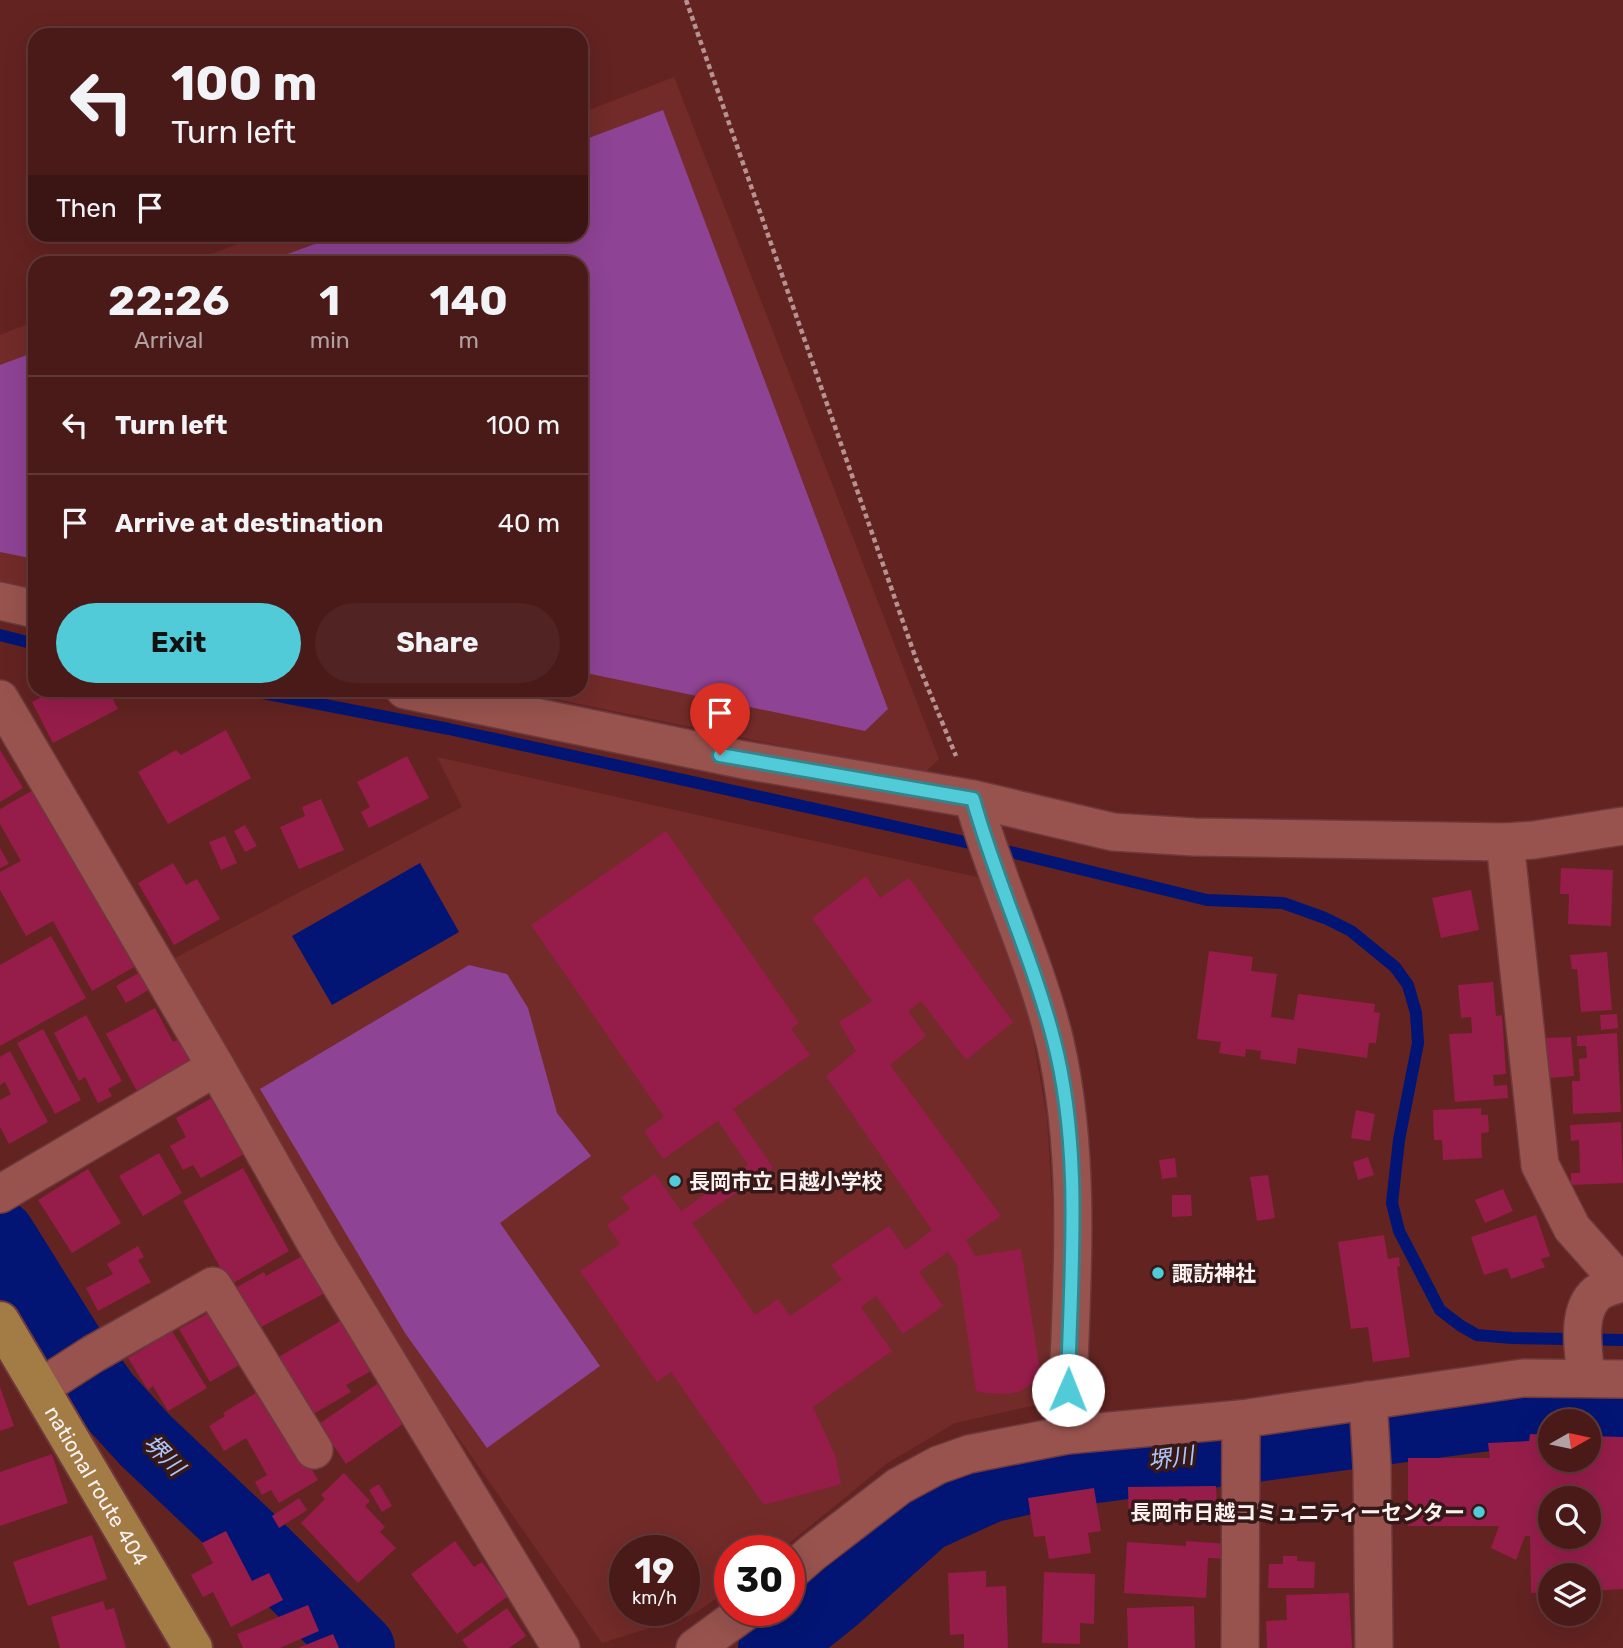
<!DOCTYPE html>
<meta charset="utf-8">
<style>
:root{--surface:#4a1a19;--page:#512322;--text:#f1f3f6;--muted:#b2a1a2;--line:#613838;--accent:#52cbd8}
body{margin:0;font-family:Rubik,"Noto Sans JP",sans-serif;background:var(--page);color:var(--text);height:100vh;display:flex;flex-direction:column;font-size:26px;white-space:nowrap}
*{box-sizing:border-box;margin:0}
p{font-size:23px;color:var(--muted)}
.icon{flex:none;width:38px;height:38px;fill:none;stroke:currentColor;stroke-width:2;stroke-linecap:round;stroke-linejoin:round}
.map{position:relative;flex:1;overflow:hidden}
.details{position:absolute;left:28px;top:256px;width:560px;height:441px;display:flex;flex-direction:column;background:var(--surface);border-radius:21px;box-shadow:0 7px 28px #0002,0 0 0 2px var(--line)}
.details>*{flex:none}
.guide{position:absolute;left:28px;top:28px;width:560px;height:214px;border-radius:21px;box-shadow:0 7px 28px #0002,0 0 0 2px var(--line);background:#4a1a19;color:var(--text);overflow:hidden}
.needle{width:46px;rotate:81deg}
.buttons{position:absolute;left:1538px;top:1409px;display:grid;gap:14px}
.buttons a{display:grid;place-items:center;width:63px;height:63px;border-radius:50%;background:var(--surface);box-shadow:0 7px 28px #0002,0 0 0 2px var(--line);font-size:35px}
.speed{position:absolute;left:609px;top:1535px;display:flex;gap:14px;font-size:35px;font-weight:700;text-align:center}
.speed>*{display:grid;place-content:center;width:91px;height:91px;border-radius:50%;background:var(--surface);box-shadow:0 7px 28px #0002,0 0 0 2px var(--line);line-height:1}
.speed small{font-size:18px;font-weight:400}
.speed .limit{border:10px solid #d22;background:#fff;color:#111}
.pin{position:absolute;display:grid;place-items:center;width:60px;height:60px;color:#fff;margin:-72px -30px;border-radius:50% 50% 50% 0;rotate:-45deg;box-shadow:0 0 7px #0007}
.pin .icon{rotate:45deg}
.me{position:absolute;width:77px;margin:-38px;rotate:1deg;stroke-linejoin:round;filter:drop-shadow(0 0 5px #0008)}
.turn{display:flex;align-items:center;gap:24px;height:147px;padding:0 28px;font-size:32px}
.turn .icon{width:91px;height:91px;stroke-width:2.5}
.turn b{display:block;font-size:49px;line-height:60px}
.then{display:flex;align-items:center;height:66px;padding:0 28px;background:#0003;gap:14px;font-size:26px}
.eta{display:flex;justify-content:space-evenly;align-items:center;height:119px;text-align:center}
.eta b{font-size:42px;font-weight:700;line-height:49px}
.primary-button{display:flex;gap:14px;margin-top:auto;padding:14px 28px}
.primary-button a{flex:1;height:80px;border-radius:42px;background:var(--accent);color:#111;font-size:28px;font-weight:700;line-height:80px;text-align:center}
.primary-button a+a{background:var(--page);color:var(--text)}
ul{padding:0;list-style:none}
li{display:flex;align-items:center;gap:21px;height:98px;padding:0 28px;border-top:2px solid var(--line)}
li div{flex:1}
li b{display:block;font-size:26px}
li em{font-style:normal}
.map>svg:first-child{display:block}
.built{fill:#722b29;fill-rule:evenodd}
.green{fill:#8e4394}
.water{fill:#021574}
.lines{fill:none;stroke-linecap:round;stroke-linejoin:round}
.stream{stroke:#021574;stroke-width:12}
.river{stroke:#021574;stroke-width:70}
.building{fill:#961d4a;fill-rule:evenodd}
.minor-casing{stroke:#6d393c;stroke-width:40}
.trunk-casing{stroke:#6d393c;stroke-width:42}
.path{stroke:#b59392;stroke-width:4.5;stroke-dasharray:5 3.5;stroke-linecap:butt}
.minor{stroke:#98534e;stroke-width:37}
.trunk{stroke:#a27b45;stroke-width:38}
.route-casing{stroke:#35848c;stroke-width:18}
.route{stroke:#52cbd8;stroke-width:12}
.poi-dot{fill:#52cbd8;stroke:#351817;stroke-width:2.5}
.labels{text-anchor:middle;dominant-baseline:central;stroke-width:7;stroke-linejoin:round;paint-order:stroke}
.poi-label{font-size:21px;font-weight:bold;fill:#faf1f0;stroke:#351817;text-anchor:start}
.street-label{font-size:21px;fill:#faf1f0;stroke:#351817}
.water-label{font-size:23px;font-style:italic;fill:#adc6f7;stroke:#351817}
</style>
<div class="map">
<svg width="1623" height="1648" viewBox="0 0 1623 1648">
<rect width="100%" height="100%" fill="#632321"/>
<!-- built -->
<g class="built">
<path d="M674 77 939 759 922 775 512 690H581V262H189L262 235 581 234V113Z"/>
<path d="M35 321V590L0 583V335Z"/>
<path d="M437 757 981 878 1028 1009 1047 1118 1055 1244 1054 1401 955 1423 886 1464 781 1550H730V1589L694 1614 602 1643 392 1343 171 960 462 807ZM625 1550H684V1610H625Z"/>
</g>
<!-- green -->
<g class="green">
<path d="M663 110 888 709 865 731 581 672V262H266L339 235 581 234V141Z"/>
<path d="M35 352V559L0 552V365Z"/>
<path d="M469 965 507 974 528 1008 557 1113 591 1156 500 1223 600 1366 487 1448 405 1333 260 1089Z"/>
</g>
<!-- water -->
<path class="water" d="M420 863 459 932 332 1005 292 936Z"/>
<g class="lines">
<!-- stream -->
<g class="stream">
<path d="M0 635 35 644"/>
<path d="M247 690 449 729 693 782 1015 853 1207 900 1283 903 1325 918 1351 931 1395 967 1408 985 1416 1013 1418 1043 1399 1140 1392 1203 1399 1231 1440 1310 1461 1326 1477 1335 1512 1338 1623 1340"/>
</g>
<!-- river -->
<g class="river">
<path d="M0 1235 70 1347 105 1396 145 1440 253 1542 360 1648"/>
<path d="M773 1648 835 1598 925 1517 989 1488 1050 1474 1564 1406 1623 1410"/>
</g>
</g>
<!-- building -->
<g class="building">
<path d="M55 690H97L98 691 108 690 118 709 53 743 32 702Z"/>
<path d="M226 730 251 778 168 824 138 772 176 750 181 755Z"/>
<path d="M0 750 23 788 0 802Z"/>
<path d="M407 756 429 798 369 828 361 812 370 807 357 782Z"/>
<path d="M42 785 141 963 92 991 53 921 26 936 0 890V872L21 861 0 824V809Z"/>
<path d="M321 799 344 850 299 869 280 827 305 816 302 807Z"/>
<path d="M245 825 257 846 245 852 234 831Z"/>
<path d="M666 831 799 1023 791 1029 810 1055 733 1109 773 1168 692 1223 755 1315 778 1299 790 1316 842 1280 831 1265 889 1226 906 1250 932 1230 826 1076 856 1051 839 1022 872 1001 812 918 866 876 880 898 909 878 1013 1022 966 1060 921 1001 908 1011 926 1036 890 1065 1001 1216 966 1240 975 1256 1021 1249 1041 1377 1021 1391 1008 1394 985 1393 976 1391 957 1265 948 1252 919 1272 943 1306 903 1334 876 1296 861 1307 892 1351 813 1407 835 1455 841 1484 764 1505 671 1372 657 1382 580 1271 620 1244 607 1225 630 1209 621 1197 655 1174 681 1211 748 1165 718 1121 663 1159 644 1131 664 1117 531 925Z"/>
<path d="M225 836 237 863 221 870 209 842Z"/>
<path d="M0 848 9 864 0 868Z"/>
<path d="M173 863 186 885 197 879 220 919 174 945 138 883Z"/>
<path d="M1561 868 1613 870 1611 926 1568 924 1569 894H1560Z"/>
<path d="M1471 890 1479 930 1441 938 1432 898Z"/>
<path d="M51 936 86 998 0 1046V965Z"/>
<path d="M1209 951 1253 957 1251 971 1277 974 1271 1017 1294 1020 1298 994 1375 1004 1374 1012 1380 1013 1376 1043H1369L1367 1058 1298 1048 1296 1064 1260 1059 1261 1051 1246 1049 1245 1057 1219 1053 1221 1042 1197 1039Z"/>
<path d="M1607 952 1612 1010 1581 1012 1577 969H1572L1570 955Z"/>
<path d="M140 972 150 989 126 1003 116 986Z"/>
<path d="M1493 982 1496 1016 1502 1015 1506 1074 1493 1075 1494 1086 1507 1085 1508 1098 1455 1102 1449 1034 1472 1033 1471 1017 1461 1018 1458 985Z"/>
<path d="M155 1008 173 1042 185 1036 197 1058 137 1091 106 1034Z"/>
<path d="M1617 1014 1618 1028 1601 1030 1600 1015Z"/>
<path d="M86 1015 122 1081 108 1089 112 1096 98 1103 85 1077 79 1081 54 1033Z"/>
<path d="M43 1029 81 1100 55 1114 17 1043Z"/>
<path d="M1617 1033 1621 1112 1573 1114 1572 1081H1580L1579 1059 1587 1058 1586 1046H1577V1036Z"/>
<path d="M1571 1037 1574 1076 1549 1078 1546 1038Z"/>
<path d="M10 1051 48 1122 9 1144 0 1127V1100L11 1094 5 1082 0 1085V1057Z"/>
<path d="M217 1095 248 1152 201 1178 193 1165 183 1170 170 1146 186 1137 176 1118Z"/>
<path d="M1481 1108V1115H1488L1489 1132 1481 1133 1482 1158 1443 1160 1442 1140H1434L1433 1110Z"/>
<path d="M1356 1110 1375 1114 1370 1141 1351 1138Z"/>
<path d="M1621 1122 1623 1183 1571 1185V1173H1580L1579 1140 1571 1141 1570 1125Z"/>
<path d="M159 1153 182 1193 143 1216 119 1176Z"/>
<path d="M1368 1157 1374 1175 1358 1180 1353 1162Z"/>
<path d="M1175 1158 1177 1177 1162 1179 1159 1160Z"/>
<path d="M243 1168 289 1251 230 1285 183 1201Z"/>
<path d="M88 1169 121 1223 72 1253 38 1200Z"/>
<path d="M1268 1175 1275 1218 1257 1221 1250 1177Z"/>
<path d="M1503 1189 1513 1211 1485 1223 1475 1200Z"/>
<path d="M1172 1195H1191L1192 1216 1172 1217Z"/>
<path d="M1536 1215 1550 1256 1541 1259 1545 1267 1511 1279 1507 1268 1484 1275 1471 1237Z"/>
<path d="M1384 1235 1388 1259 1399 1257 1400 1266 1397 1267 1410 1357 1373 1362 1368 1327 1351 1329 1338 1242Z"/>
<path d="M138 1246 144 1257 138 1260 151 1282 98 1311 86 1288 113 1274 107 1264Z"/>
<path d="M304 1255 325 1293 259 1328 237 1287 264 1272 266 1276Z"/>
<path d="M216 1309 246 1361 210 1382 179 1329Z"/>
<path d="M342 1320 371 1371 346 1385 351 1392 310 1416 277 1358Z"/>
<path d="M172 1331 207 1388 168 1411 153 1386 148 1390 128 1358Z"/>
<path d="M377 1384 404 1423 346 1464 319 1424Z"/>
<path d="M0 1387 14 1426 0 1431Z"/>
<path d="M264 1388 318 1480 279 1503 271 1490 262 1495 255 1482 267 1475 246 1438 224 1451 209 1426 225 1416 223 1413Z"/>
<path d="M1530 1434 1550 1435V1460H1589V1436L1623 1437V1589L1589 1591V1575H1550V1592L1531 1593 1530 1536H1525L1516 1560 1491 1548 1499 1526H1408V1458H1490L1488 1443 1529 1441ZM1550 1498H1589V1536H1550Z"/>
<path d="M52 1454 68 1503 0 1526V1472Z"/>
<path d="M344 1473 370 1501 365 1506 385 1527 380 1532 396 1548 358 1583 301 1523 325 1499 321 1495Z"/>
<path d="M379 1484 392 1506 382 1512 369 1490Z"/>
<path d="M1216 1486 1217 1506H1196V1522L1129 1523 1128 1487Z"/>
<path d="M1094 1488 1101 1531 1088 1533 1091 1553 1049 1559 1045 1536 1034 1537 1028 1498Z"/>
<path d="M299 1498 307 1510 279 1528 272 1516Z"/>
<path d="M226 1531 252 1581 269 1573 283 1600 231 1627 213 1592 203 1597 191 1575 213 1563 202 1543Z"/>
<path d="M92 1535 107 1579 28 1606 13 1562Z"/>
<path d="M455 1541 474 1567 482 1562 508 1596 457 1634 411 1574Z"/>
<path d="M1186 1541 1228 1544 1227 1559 1208 1558 1206 1598 1124 1593 1127 1542 1186 1546Z"/>
<path d="M1283 1556H1297V1561L1315 1562 1314 1588H1268L1269 1564H1283Z"/>
<path d="M986 1571V1587L1006 1586 1008 1648H964V1634L950 1635 948 1573Z"/>
<path d="M1044 1572 1095 1574 1094 1624 1080 1623V1644L1042 1643Z"/>
<path d="M1349 1593 1352 1648H1267L1266 1621 1287 1620 1286 1595Z"/>
<path d="M103 1601 106 1610 114 1608 126 1648H60L51 1617Z"/>
<path d="M308 1605 319 1631 280 1648H243L237 1634Z"/>
<path d="M1194 1606 1195 1648H1128L1127 1608Z"/>
<path d="M507 1608 526 1636 509 1648H468L462 1640Z"/>
<path d="M333 1634 339 1648H298Z"/>
</g>
<g class="lines">
<defs>
<g id="minor">
<path d="M0 601 35 609"/>
<path d="M405 690 744 760 973 799 1113 832 1194 837 1505 842 1534 840 1623 826"/>
<path d="M0 699 216 1067 319 1249 561 1648"/>
<path d="M973 799C996 881 1035 959 1055 1042 1084 1168 1070 1307 1066 1435"/>
<path d="M1505 842 1540 1165 1572 1228 1621 1283"/>
<path d="M0 1194 216 1067"/>
<path d="M1586 1377C1584 1352 1575 1312 1597 1293 1604 1288 1615 1285 1623 1283"/>
<path d="M40 1388 93 1354 213 1286 314 1450"/>
<path d="M1368 1400 1372 1466 1374 1648"/>
<path d="M789 1573 812 1553 899 1486 938 1465 969 1454 1066 1435 1241 1419 1523 1378 1623 1379"/>
<path d="M695 1648 747 1610"/>
<path d="M1240 1648 1241 1419"/>
</g>
<g id="trunk">
<path id="s1" d="M0 1321 193 1648"/>
</g>
</defs>
<!-- minor casing -->
<use href="#minor" class="minor-casing"/>
<!-- trunk casing -->
<use href="#trunk" class="trunk-casing"/>
<!-- path -->
<path class="path" d="M686 0 916 659 956 756"/>
<!-- minor -->
<use href="#minor" class="minor"/>
<!-- trunk -->
<use href="#trunk" class="trunk"/>
</g>
<g class="lines">
<defs>
<path id="route" d="M720 755 973 799C996 881 1033 959 1054 1041 1083 1154 1070 1275 1068 1390"/>
</defs>
<!-- route casing -->
<use href="#route" class="route-casing"/>
<!-- route -->
<use href="#route" class="route"/>
</g>
<!-- markers -->
<g class="poi-dot">
<circle cx="675" cy="1181" r="7"/>
<circle cx="1158" cy="1273" r="7"/>
<circle cx="1479" cy="1512" r="7"/>
</g>
<g class="labels">
<!-- poi labels -->
<g class="poi-label">
<text x="689" y="1181">長岡市立 日越小学校</text>
<text x="1172" y="1273">諏訪神社</text>
<text x="1465" y="1512" text-anchor="end">長岡市日越コミュニティーセンター</text>
</g>
<!-- street labels -->
<g class="street-label">
<text stroke="none"><textPath href="#s1" startOffset="191">national route 404</textPath></text>
</g>
<!-- water labels -->
<g class="water-label">
<text transform="translate(164 1455) rotate(45)">堺川</text>
<text transform="translate(1171 1458) rotate(-8)">堺川</text>
</g>
</g>
</svg>
<div class="buttons">
<a><svg class="needle" viewBox="-14 -14 28 28"><path d="M0-13l5 13h-10z" fill="#e53935"/><path d="M0 13l5-13h-10z" fill="#b2a1a2"/></svg></a>
<a><svg class="icon" aria-label="search" viewBox="0 0 24 24"><circle cx="10" cy="10" r="6"/><path d="M15 15l6 6"/></svg></a>
<a><svg class="icon" aria-label="layers" viewBox="0 0 24 24"><path d="M12 4l9 5-9 5-9-5zM3 14l9 5 9-5"/></svg></a>
</div>
<div class="speed"><div>19<small>km/h</small></div><div class="limit">30</div></div>
<div class="pin" style="left:720px;top:755px;background:#d93025"><svg class="icon" aria-label="arrive" viewBox="0 0 24 24"><path d="M6 21V4h12l-3 4 3 4H6"/></svg></div>
<svg class="me" style="left:1068px;top:1390px" viewBox="-20 -20 40 40"><circle r="19" fill="#fff"/><path d="M0-13L10 11 0 6-10 11z" fill="#52cbd8"/></svg>
<div class="guide">
<div class="turn"><svg class="icon" aria-label="left" viewBox="0 0 24 24"><path d="M17 20v-9H6M10 6l-5 5 5 5"/></svg><div><b>100 m</b>Turn left</div></div>
<div class="then">Then<svg class="icon" aria-label="arrive" viewBox="0 0 24 24"><path d="M6 21V4h12l-3 4 3 4H6"/></svg></div>
</div>
<section class="details">
<div class="eta">
<div><b>22:26</b><p>Arrival</p></div>
<div><b>1</b><p>min</p></div>
<div><b>140</b><p>m</p></div>
</div>
<ul>
<li><svg class="icon" aria-label="left" viewBox="0 0 24 24"><path d="M17 20v-9H6M10 6l-5 5 5 5"/></svg><div><b>Turn left</b></div><em>100 m</em></li>
<li><svg class="icon" aria-label="arrive" viewBox="0 0 24 24"><path d="M6 21V4h12l-3 4 3 4H6"/></svg><div><b>Arrive at destination</b></div><em>40 m</em></li>
</ul>
<div class="primary-button"><a>Exit</a><a>Share</a></div>
</section>
</div>
